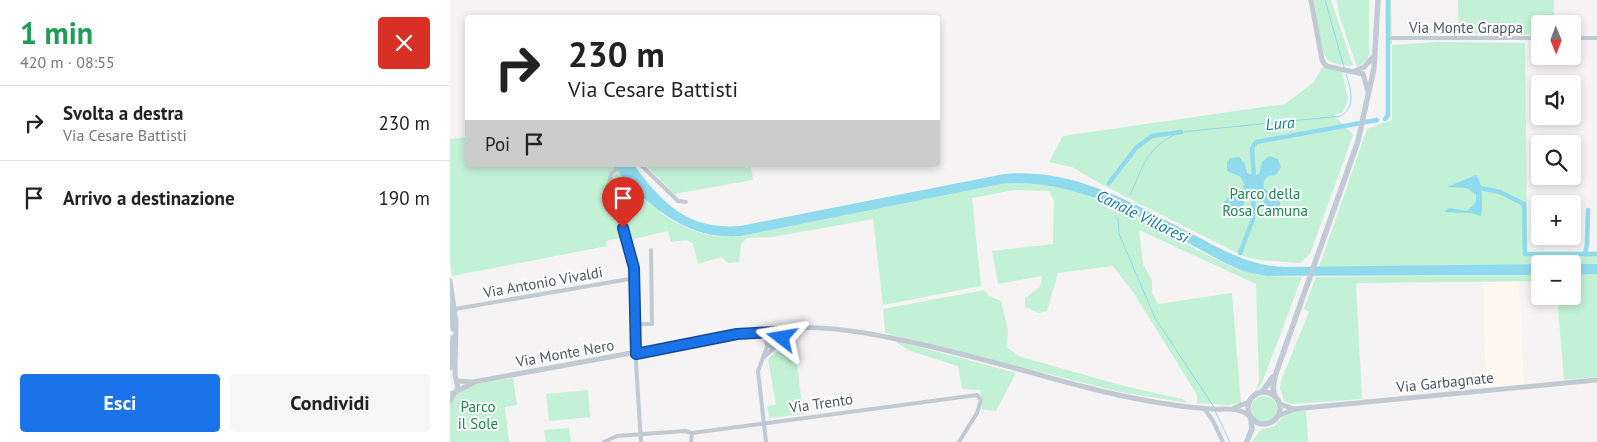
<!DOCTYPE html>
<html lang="it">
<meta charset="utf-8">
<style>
:root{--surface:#fff;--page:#f6f6f6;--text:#222;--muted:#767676;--line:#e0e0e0;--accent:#1a73e8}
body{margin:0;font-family:"PT Sans",sans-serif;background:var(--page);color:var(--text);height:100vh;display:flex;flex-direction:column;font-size:19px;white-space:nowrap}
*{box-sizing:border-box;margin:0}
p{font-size:16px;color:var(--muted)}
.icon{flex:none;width:28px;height:28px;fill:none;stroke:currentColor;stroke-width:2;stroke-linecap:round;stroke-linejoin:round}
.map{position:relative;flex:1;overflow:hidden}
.panel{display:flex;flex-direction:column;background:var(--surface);width:450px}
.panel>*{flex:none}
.top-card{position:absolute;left:15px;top:15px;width:475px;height:152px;border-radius:5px;box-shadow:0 2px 8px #0003;background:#fff;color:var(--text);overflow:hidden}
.needle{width:32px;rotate:179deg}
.buttons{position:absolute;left:1081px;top:15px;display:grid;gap:10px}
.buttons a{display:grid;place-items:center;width:50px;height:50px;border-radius:5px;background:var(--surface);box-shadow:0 2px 8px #0003;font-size:25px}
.pin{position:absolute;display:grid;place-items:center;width:42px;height:42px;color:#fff;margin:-51px -21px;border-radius:50% 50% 50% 0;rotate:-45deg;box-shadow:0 0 5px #0007}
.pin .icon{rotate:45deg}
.me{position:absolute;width:55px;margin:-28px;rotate:284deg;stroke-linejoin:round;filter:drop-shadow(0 0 4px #0008)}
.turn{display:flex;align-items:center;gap:18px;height:105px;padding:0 20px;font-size:22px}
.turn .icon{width:65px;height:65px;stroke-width:2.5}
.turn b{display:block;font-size:35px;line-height:42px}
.then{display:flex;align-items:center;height:48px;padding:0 20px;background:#0003;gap:10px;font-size:19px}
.round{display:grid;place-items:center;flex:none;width:52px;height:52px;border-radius:5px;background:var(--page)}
.head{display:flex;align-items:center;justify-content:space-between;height:85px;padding:0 20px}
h1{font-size:30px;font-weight:700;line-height:38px;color:#1e9e55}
.cta{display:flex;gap:10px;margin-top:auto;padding:10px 20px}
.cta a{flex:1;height:58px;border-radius:5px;background:var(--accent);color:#fff;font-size:20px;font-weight:700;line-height:58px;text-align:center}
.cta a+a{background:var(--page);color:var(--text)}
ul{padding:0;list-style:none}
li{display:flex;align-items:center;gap:15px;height:75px;padding:0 20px;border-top:1px solid var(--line)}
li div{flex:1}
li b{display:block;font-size:19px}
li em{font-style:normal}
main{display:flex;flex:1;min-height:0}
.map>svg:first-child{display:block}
.commercial{fill:#fdf9ef}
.green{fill:#c3f1d5}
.water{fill:#90daee}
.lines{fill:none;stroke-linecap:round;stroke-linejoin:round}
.stream{stroke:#90daee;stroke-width:1}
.canal{stroke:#90daee;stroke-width:4.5}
.minor{stroke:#c1cad2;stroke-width:4}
.tertiary{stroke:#c1cad2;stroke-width:5}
.secondary{stroke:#c1cbd6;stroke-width:5.5}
.route-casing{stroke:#114b97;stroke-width:12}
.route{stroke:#1a73e8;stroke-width:9}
.labels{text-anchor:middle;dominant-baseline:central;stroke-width:4;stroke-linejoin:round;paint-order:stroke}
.street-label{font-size:15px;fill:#4a5661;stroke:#fff}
.park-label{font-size:15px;fill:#17864f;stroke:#fff}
.water-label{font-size:16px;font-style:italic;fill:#0c7c9b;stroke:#fff}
</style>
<main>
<section class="panel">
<div class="head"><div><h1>1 min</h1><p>420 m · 08:55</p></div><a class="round" style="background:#d93025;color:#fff"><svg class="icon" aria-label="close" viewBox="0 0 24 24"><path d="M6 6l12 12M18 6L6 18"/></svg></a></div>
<ul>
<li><svg class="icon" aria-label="right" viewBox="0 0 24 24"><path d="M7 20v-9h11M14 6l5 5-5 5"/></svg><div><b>Svolta a destra</b><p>Via Cesare Battisti</p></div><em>230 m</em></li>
<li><svg class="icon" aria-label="arrive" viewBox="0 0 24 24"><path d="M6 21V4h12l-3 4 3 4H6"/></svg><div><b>Arrivo a destinazione</b></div><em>190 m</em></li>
</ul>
<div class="cta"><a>Esci</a><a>Condividi</a></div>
</section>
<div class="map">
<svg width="1147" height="442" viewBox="0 0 1147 442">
<rect width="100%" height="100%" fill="#f5f3f3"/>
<!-- commercial -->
<path class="commercial" d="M1069 281 1074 385 1036 389 1033 282Z"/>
<!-- green -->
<g class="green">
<path d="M864 0H881L903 66C896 65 882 65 877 59 868 47 867 15 864 0Z"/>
<path d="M887 0H919V56L917 60 907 67 889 15Z"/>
<path d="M938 0H941L942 45 987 42 1075 43 1077 252 1147 253V264L869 267 917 129 942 120V45L939 42Z"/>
<path d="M1008 0H1104V24H1090V35L1009 33Z"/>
<path d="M872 67 892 72 898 99 893 112 884 115 903 135 860 254 850 263 809 260 793 256 651 184 622 167 599 162 613 136 835 104 864 82Z"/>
<path d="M17 137 18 165H162L214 215C237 231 263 239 291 236L551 184C649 176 708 238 793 271L816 276 852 277 812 383 804 392 809 383 806 284 689 230 693 264 702 280V293L708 304 782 293 791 403 778 405 747 403V395L685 295 663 266 608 273 597 311 589 313 575 307V298L590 287 592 276 548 284 542 251 603 244 604 201 599 191 564 190 522 198 531 286 433 305 423 219 323 237 297 238 291 244 289 262 278 263 271 257 248 264 243 244 237 240 221 242 218 231 183 239 181 235 156 241 157 246 2 276 0 262V139Z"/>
<path d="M196 165H295V168L301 167 303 180 224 194Z"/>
<path d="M1147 274V377L1114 380 1107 296H1122L1123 275Z"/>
<path d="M1090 275V281L906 283 912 399 841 404 834 401 830 388 832 378 859 312 854 309 866 277Z"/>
<path d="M534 290 539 296 551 301 558 330 557 348 571 357 674 386 732 399 738 403 670 392 435 333 433 309Z"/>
<path d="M344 337 353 414 319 418 317 406 326 405 318 359Z"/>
<path d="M443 340 566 373 546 411 532 409 530 390 512 389 508 366 460 351Z"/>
<path d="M63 378 67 405 55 407 59 442H0C0 431 0 417 0 407 6 382 43 381 63 378Z"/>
<path d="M138 390 140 417 99 421 96 394Z"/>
<circle cx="814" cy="409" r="13"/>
<path d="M845 411H856L858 442H801L811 430 824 426 836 414Z"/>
<path d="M119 428 121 442H96L94 430Z"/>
</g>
<!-- water -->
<g class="water">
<path d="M819 156 828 159 831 167 826 175 818 176 814 181 813 188 830 198V208L825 211 816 209 812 197 802 194 795 199 791 213 778 214 774 202 780 195 792 192 794 184 791 177 777 171V162L780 158 789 157 795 164 797 173 804 175 809 174 812 162Z"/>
<path d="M162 165H184C213 204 238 230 290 226L554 174C627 167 687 206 750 238 778 253 803 266 835 267L1090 264V275L816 276 793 271 775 263C704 226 634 177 551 184L291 236C235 241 197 204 162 165Z"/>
<path d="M1026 175C1033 183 1033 205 1031 216L1020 213 994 212 999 208 1017 211 1026 202V195L1017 188 997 187Z"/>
<path d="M1123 264H1147V274L1123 275Z"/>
</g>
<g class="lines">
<!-- stream -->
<g class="stream">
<path d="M875 0 894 67"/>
<path d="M680 195C695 163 696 147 731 132L891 116C907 105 900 88 896 73"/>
<path d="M668 218 669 234 705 318 764 407"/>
<path d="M765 411 780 442"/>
</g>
<!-- canal -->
<g class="canal">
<path d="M938 0V33"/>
<path d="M935 119 938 115V36"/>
<path d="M804 179 802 148 806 142 927 120"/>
<path d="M659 183 686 148 702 136 731 132"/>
<path d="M1030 188 1050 192 1074 204 1075 254H1147"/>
<path d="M790 253 803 219 804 189"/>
<path d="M1135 254 1137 244 1138 210"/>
</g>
<!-- minor -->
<g class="minor">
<path d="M942 38H1090"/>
<path d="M1122 38H1147"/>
<path d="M170 165 161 174 160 178 184 268 186 363 191 442"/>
<path d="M191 165 228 201 236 202"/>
<path d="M5 309 185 278"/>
<path d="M185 324H202L201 250"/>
<path d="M313 358 325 347"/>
<path d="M0 402 5 393"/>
<path d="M754 408 763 421 773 442"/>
<path d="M154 442 167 436 235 431 242 433 527 395 531 400 527 413 509 442"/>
<path d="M241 442 242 433"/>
<path d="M316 442 308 371 318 344"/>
</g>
<!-- tertiary -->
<g class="tertiary">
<path d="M861 0 872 60 876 66 913 74 918 91"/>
<path d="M905 71 914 67 925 55"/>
<path d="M0 281 6 322 5 375 8 387 6 392 0 394"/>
<path d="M0 305 3 329"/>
<circle cx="324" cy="339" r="8"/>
<path d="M328 333C373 309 575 372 631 386 673 397 717 406 761 409 774 410 790 406 800 417"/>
<path d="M332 340 346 330"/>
<path d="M0 368 3 337"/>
<path d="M7 381 23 382 280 335 321 332"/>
<path d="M7 391 23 383"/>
<path d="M830 404 844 409"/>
<path d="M784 408 799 402"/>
<path d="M828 416 844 409 1147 380"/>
</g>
<!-- secondary -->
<g class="secondary">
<circle cx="814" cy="408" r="16"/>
<path d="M812 392 823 377"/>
<path d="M825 397 823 388 825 376 908 141 924 68 928 0"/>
<path d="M797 441 802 429 801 419"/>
</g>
</g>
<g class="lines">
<defs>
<path id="route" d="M173 228 184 268 186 354 287 334 326 332 332 338"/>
</defs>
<!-- route casing -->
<use href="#route" class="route-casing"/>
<!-- route -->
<use href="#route" class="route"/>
</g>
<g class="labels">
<!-- street labels -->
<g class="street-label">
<text x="1016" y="27">Via Monte Grappa</text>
<text transform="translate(93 282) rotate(-10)">Via Antonio Vivaldi</text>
<text transform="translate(115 353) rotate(-10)">Via Monte Nero</text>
<text transform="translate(995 382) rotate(-6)">Via Garbagnate</text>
<text transform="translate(371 403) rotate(-8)">Via Trento</text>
</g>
<!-- park labels -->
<g class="park-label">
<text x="815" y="193">Parco della<tspan x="815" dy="17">Rosa Camuna</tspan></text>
<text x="28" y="406">Parco<tspan x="28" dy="17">il Sole</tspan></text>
</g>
<!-- water labels -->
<g class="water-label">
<text transform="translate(830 123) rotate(-5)">Lura</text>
<text transform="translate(693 216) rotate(26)">Canale Villoresi</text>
</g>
</g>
</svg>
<div class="buttons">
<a><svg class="needle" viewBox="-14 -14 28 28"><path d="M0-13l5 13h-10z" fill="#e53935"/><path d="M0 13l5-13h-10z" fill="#767676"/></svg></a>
<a><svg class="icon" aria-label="sound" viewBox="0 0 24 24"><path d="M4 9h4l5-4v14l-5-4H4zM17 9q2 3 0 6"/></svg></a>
<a><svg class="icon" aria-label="search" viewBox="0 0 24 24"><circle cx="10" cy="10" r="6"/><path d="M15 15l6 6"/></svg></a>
<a>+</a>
<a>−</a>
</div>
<div class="pin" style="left:173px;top:228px;background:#d93025"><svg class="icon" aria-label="arrive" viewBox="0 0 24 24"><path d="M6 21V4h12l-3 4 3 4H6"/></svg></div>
<svg class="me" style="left:332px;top:338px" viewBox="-20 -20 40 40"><path d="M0-17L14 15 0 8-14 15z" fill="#1a73e8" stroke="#fff" stroke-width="4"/></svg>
<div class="top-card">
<div class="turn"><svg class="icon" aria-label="right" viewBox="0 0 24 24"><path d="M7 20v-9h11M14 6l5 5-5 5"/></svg><div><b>230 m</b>Via Cesare Battisti</div></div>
<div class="then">Poi<svg class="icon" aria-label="arrive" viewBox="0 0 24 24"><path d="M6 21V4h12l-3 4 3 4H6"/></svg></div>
</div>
</div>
</main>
